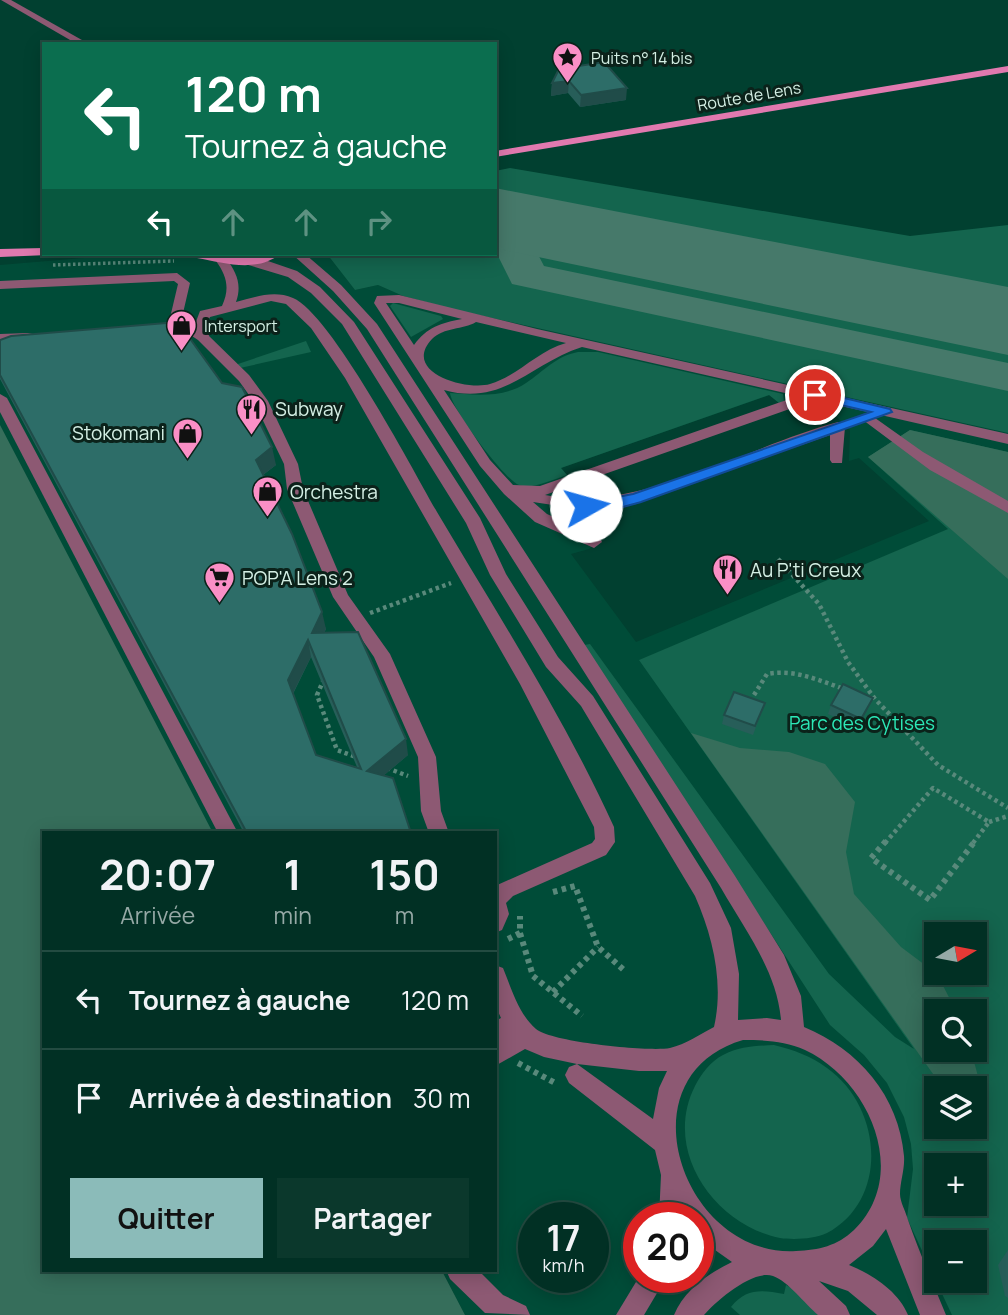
<!DOCTYPE html>
<html lang="fr">
<meta charset="utf-8">
<style>
:root{--surface:#013024;--page:#0b382c;--text:#f1f3f6;--muted:#96a9a6;--line:#234b41;--accent:#8bbbb9}
body{margin:0;font-family:Manrope,sans-serif;background:var(--page);color:var(--text);height:100vh;display:flex;flex-direction:column;font-size:26px;white-space:nowrap}
*{box-sizing:border-box;margin:0}
p{font-size:23px;color:var(--muted)}
.icon{flex:none;width:38px;height:38px;fill:none;stroke:currentColor;stroke-width:2;stroke-linecap:round;stroke-linejoin:round}
.map{position:relative;flex:1;overflow:hidden}
.sheet{position:absolute;left:42px;top:831px;width:455px;height:441px;display:flex;flex-direction:column;background:var(--surface);border-radius:0px;box-shadow:0 4px 18px #0003,0 0 0 2px var(--line)}
.sheet>*{flex:none}
.top-card{position:absolute;left:42px;top:42px;width:455px;height:214px;border-radius:0px;box-shadow:0 4px 18px #0003,0 0 0 2px var(--line);background:#0b6e4f;color:#fff;overflow:hidden}
.needle{width:46px;rotate:80deg}
.buttons{position:absolute;left:924px;top:922px;display:grid;gap:14px}
.buttons a{display:grid;place-items:center;width:63px;height:63px;border-radius:0px;background:var(--surface);box-shadow:0 4px 18px #0003,0 0 0 2px var(--line);font-size:35px}
.speed{position:absolute;left:518px;top:1202px;display:flex;gap:14px;font-size:35px;font-weight:700;text-align:center}
.speed>*{display:grid;place-content:center;width:91px;height:91px;border-radius:50%;background:var(--surface);box-shadow:0 4px 18px #0003,0 0 0 2px var(--line);line-height:1}
.speed small{font-size:18px;font-weight:400}
.speed .limit{border:10px solid #d22;background:#fff;color:#111}
.pin{position:absolute;display:grid;place-items:center;width:60px;height:60px;color:#fff;margin:-30px;border:4px solid #fff;border-radius:50%;box-shadow:0 2px 7px #0007}
.me{position:absolute;width:77px;margin:-38px;rotate:83deg;stroke-linejoin:round;filter:drop-shadow(0 0 5px #0008)}
.turn{display:flex;align-items:center;gap:24px;height:147px;padding:0 28px;font-size:32px}
.turn .icon{width:91px;height:91px;stroke-width:2.5}
.turn b{display:block;font-size:49px;line-height:60px}
.lanes{display:flex;align-items:center;height:66px;padding:0 28px;background:#0003;justify-content:center;gap:35px;direction:ltr}
.lanes .off{opacity:.35}
.eta{display:flex;justify-content:space-evenly;align-items:center;height:119px;text-align:center}
.eta b{font-size:42px;font-weight:700;line-height:49px}
.primary-button{display:flex;gap:14px;margin-top:auto;padding:14px 28px}
.primary-button a{flex:1;height:80px;border-radius:0px;background:var(--accent);color:#111;font-size:28px;font-weight:700;line-height:80px;text-align:center}
.primary-button a+a{background:var(--page);color:var(--text)}
ul{padding:0;list-style:none}
li{display:flex;align-items:center;gap:21px;height:98px;padding:0 28px;border-top:2px solid var(--line)}
li div{flex:1}
li b{display:block;font-size:26px}
li em{font-style:normal}
.map>svg:first-child{display:block}
.built{fill:#004c38;fill-rule:evenodd}
.green{fill:#14654e;fill-rule:evenodd}
.forest{fill:#366e5b}
.lines{fill:none;stroke-linecap:round;stroke-linejoin:round}
.taxiway{fill:#46796a;fill-rule:evenodd}
.runway{fill:#46796a;fill-rule:evenodd}
.path-far2{stroke:#59897b;stroke-width:3.5;stroke-dasharray:2.5 2.5;stroke-linecap:butt}
.path-far1{stroke:#59897b;stroke-width:4.5;stroke-dasharray:3.5 3.5;stroke-linecap:butt}
.path{stroke:#59897b;stroke-width:6;stroke-dasharray:4.5 4.5;stroke-linecap:butt}
.minor{fill:#8d5973;fill-rule:evenodd}
.major{fill:#e179af;fill-rule:evenodd}
.wall{fill:#275e59;fill-rule:evenodd}
.shaded-wall{fill:#204c49}
.building{fill:#2d6d68;stroke:#204c49;stroke-width:2;fill-rule:evenodd}
.route{fill:#1a73e8;stroke:#114b97;stroke-width:2}
.labels{text-anchor:middle;dominant-baseline:central;stroke-width:6;stroke-linejoin:round;paint-order:stroke}
.far-poi-label{font-size:16px;fill:#d4efe4;stroke:#0b221a;text-anchor:start}
.far-street-label{font-size:16px;fill:#d4efe4;stroke:#0b221a}
.poi-label{font-size:19px;fill:#d4efe4;stroke:#0b221a;text-anchor:start}
.park-label{font-size:19px;fill:#2ce9b7;stroke:#0b221a}
</style>
<div class="map">
<svg width="1008" height="1315" viewBox="0 0 1008 1315">
<rect width="100%" height="100%" fill="#014030"/>
<!-- built -->
<path class="built" d="M131 254H327L355 290 378 285 403 296 456 310 1008 433V452L910 430 868 457 949 529 640 660 943 1088H936V1127H970L1008 1315H465L442 1271 495 1270V833H211L0 426V265ZM770 395 797 419 830 410 850 430 849 461 859 458 929 521 636 642 571 554 589 549 599 538 607 535 599 522 623 516 602 489 582 493 561 468ZM936 1166H975V1204H936ZM534 1218H593V1278H534ZM639 1218H698V1278H639ZM936 1242H975V1281H936Z"/>
<!-- green -->
<g class="green">
<path d="M510 168 910 236 1008 225V433L456 310 403 296 378 285 355 290 327 254H495V171Z"/>
<path d="M393 303 441 316 443 319 411 337 390 306Z"/>
<path d="M306 341 311 352 240 368 235 365Z"/>
<path d="M578 352H598L783 394 784 401 779 403 769 395 561 468 567 475C554 479 532 490 519 485 504 479 451 408 450 393 475 395 504 398 526 383 544 371 556 356 578 352Z"/>
<path d="M910 430 1008 452V1315H952L936 1281H975V1242H936V1281L907 1218 913 1169 911 1144 904 1117 887 1083 864 1055 830 1025 584 645 590 644 829 974 895 1037 914 1049 639 660 948 529 868 457ZM936 934H975V973H936ZM936 1012H975V1050H936ZM936 1088H975V1127H936ZM936 1166H975V1204H936Z"/>
<path d="M774 1045C794 1050 811 1056 827 1068 882 1107 890 1199 827 1233 814 1239 794 1240 780 1238 715 1225 662 1151 695 1086 701 1074 711 1061 723 1055 740 1046 756 1046 774 1045Z"/>
<path d="M786 1285 801 1293 826 1315H740L731 1307C746 1288 762 1290 784 1294Z"/>
</g>
<!-- forest -->
<g class="forest">
<path d="M0 425 213 833H44V1270L442 1271 465 1315H0Z"/>
<path d="M910 430 1008 452V579L868 457Z"/>
<path d="M691 733 740 748 789 752 825 764 855 802 846 852 854 894 901 947 937 974 956 1011 936 1012V1050H970C977 1070 988 1104 975 1123V1088H943Z"/>
</g>
<g class="lines">
<!-- taxiway -->
<path class="taxiway" d="M502 208 516 212 544 266 1008 363V391L512 284 495 250V210Z"/>
<!-- runway -->
<path class="runway" d="M495 188 1008 287V355L495 248Z"/>
<!-- path-far2 -->
<path class="path-far2" d="M53 265 174 261"/>
<!-- path-far1 -->
<g class="path-far1">
<path d="M778 559 819 604 848 662 875 699 938 765 1008 808"/>
<path d="M370 613 451 583"/>
<path d="M324 679 317 695 337 750 356 757"/>
<path d="M754 695 767 674C795 669 818 680 844 689"/>
<path d="M387 768 408 776"/>
<path d="M989 822 1008 816"/>
<path d="M885 843 933 788 989 822"/>
<path d="M973 843 989 822"/>
</g>
<!-- path -->
<g class="path">
<path d="M886 841 871 858 930 900 975 841"/>
<path d="M553 892 575 886 598 947 626 972"/>
<path d="M520 933 533 976 582 1016"/>
<path d="M508 939 520 933V916"/>
<path d="M553 992 598 947"/>
<path d="M518 1063 557 1084"/>
</g>
<!-- minor -->
<g class="minor">
<path d="M1 0H11L89 44H77Z"/>
<path d="M292 254H305L341 285 377 324 735 876 784 955 801 996 804 1027C858 1049 899 1096 904 1156 905 1169 900 1182 900 1194 900 1202 906 1212 908 1220 919 1252 933 1283 946 1315H920L886 1229 873 1246 849 1265C872 1274 899 1292 908 1315H877L848 1291 819 1281 846 1306 850 1315H818C805 1304 788 1281 773 1276 753 1269 716 1301 704 1315H674C684 1290 709 1273 732 1262L698 1238V1218H659L661 1175 655 1150 569 1083 565 1075 569 1067 577 1064 544 1057 525 1049 495 1066V1021L501 1018 495 1005V965L503 968C512 990 518 1013 536 1029 551 1042 649 1052 670 1048 686 1044 699 1035 714 1027 724 983 713 937 695 896L581 706 546 667 490 575 466 523 342 324 311 293 288 277 245 264V258L265 260 297 271 320 287 354 322 480 518 506 574 558 657 593 696 710 883 731 928 739 974 738 1020 767 1018 781 1020C777 971 745 930 721 888L367 329 333 291ZM743 1040C765 1040 785 1041 805 1050 869 1080 911 1174 854 1230 837 1246 819 1250 796 1251 683 1258 620 1076 743 1040ZM577 1064 639 1071H667L659 1088 653 1119Z"/>
<path d="M222 257 226 258C237 273 242 285 236 302 255 297 274 290 293 298 331 314 413 470 437 512 498 615 565 719 614 827L615 842 606 855 513 896 506 903 509 914 502 930 495 933V886L592 843 595 839 594 827 520 684 345 378 311 328 286 304 271 301 210 317 207 323 209 336 249 375 268 401 298 464 303 489 348 595 390 654 436 757 441 811 449 833H429L421 811 418 757 374 657 333 597 287 489 284 464 254 402 239 381 198 340 189 334 161 333 154 329 169 322 178 284 174 281 0 289V281L177 273 190 283 180 326 194 327 200 311 222 306C230 289 227 276 216 261Z"/>
<path d="M399 295 537 329 1008 434V444L815 400 545 495C639 514 747 446 838 422L845 427 842 463H832L830 460V435L636 503 586 510 533 502 547 514 600 538 602 542 594 548 535 522 504 494 480 466 374 303 377 296ZM386 303H399L462 319C441 323 427 327 414 345ZM476 322 566 343C537 351 518 376 490 384 466 391 401 372 432 339 444 327 463 330 476 322ZM582 347 798 396 540 486 513 485 490 460 444 390C504 407 531 363 582 347Z"/>
<path d="M28 333 33 334V340L0 342V334Z"/>
<path d="M0 394 7 398 238 833H218L0 412Z"/>
<path d="M868 413 923 452 1008 501V513L930 470 863 420V414Z"/>
<path d="M446 1270H478L503 1295 526 1306 530 1315 485 1313 450 1279Z"/>
<path d="M639 1277 666 1278 644 1315H616Z"/>
</g>
<!-- major -->
<g class="major">
<path d="M1008 66V72L495 157V151Z"/>
<path d="M44 248V254L48 255 0 257V249Z"/>
<path d="M191 254 243 258 264 254H280C257 273 224 263 197 258Z"/>
</g>
</g>
<!-- wall -->
<g class="wall">
<path d="M579 66 626 100 580 107 568 93 551 96 552 83Z"/>
<path d="M0 340 222 383 276 465 263 475 326 629 324 633 408 755 383 776 411 833H244L0 379ZM311 657 357 767 316 755 293 694Z"/>
<path d="M765 703 753 735 722 724 724 715Z"/>
<path d="M831 705 869 706 858 728 828 714Z"/>
<path d="M1008 1250V1298L1005 1296 998 1265Z"/>
</g>
<!-- shaded-wall -->
<g class="shaded-wall">
<path d="M569 81 568 93 551 96 552 83Z"/>
<path d="M627 88 626 100 580 107 581 95Z"/>
<path d="M272 447 276 465 260 477 256 460Z"/>
<path d="M322 612 326 629 315 650 312 633Z"/>
<path d="M308 640 311 657 291 697 288 680Z"/>
<path d="M873 698 858 728 861 719Z"/>
<path d="M406 739 408 755 370 787 367 771Z"/>
</g>
<!-- building -->
<g class="building">
<path d="M563 61 575 62 579 66 604 62 627 88 581 95 569 81 552 83Z"/>
<path d="M178 322 222 383 242 387 272 447 256 460 292 534 322 612 312 633 358 632 406 739 367 771 393 778 411 833H247L0 375V340L11 336ZM308 640 361 769 316 755 288 680Z"/>
<path d="M843 684 873 698 861 719 831 705Z"/>
<path d="M734 692 765 703 755 726 724 715Z"/>
</g>
<!-- route -->
<path class="route" d="M815 391 890 409 892 412 641 502C625 506 591 519 579 506 584 501 621 497 633 494L871 412 810 398V392Z"/>
<!-- icons -->
<defs>
<symbol id="sight-pin" viewBox="-11 -11 22 30"><path d="M0 17L-7.5 6A9.5 9.5 0 1 1 7.5 6Z" fill="#fa8fc6" stroke="#0b221a"/><path d="M0-6L1.8-2.2L6-1.7L2.9 1.2L3.7 5.4L0 3.3L-3.7 5.4L-2.9 1.2L-6-1.7L-1.8-2.2Z" fill="#111"/></symbol>
<symbol id="shop-pin" viewBox="-11 -11 22 30"><path d="M0 17L-7.5 6A9.5 9.5 0 1 1 7.5 6Z" fill="#fa8fc6" stroke="#0b221a"/><path d="M-5-2.5h2.3a2.7 3.5 0 0 1 5.4 0H5L5.5 6h-11ZM-1.5-2.5h3a1.5 2.3 0 0 0-3 0Z" fill="#111"/></symbol>
<symbol id="restaurant-pin" viewBox="-11 -11 22 30"><path d="M0 17L-7.5 6A9.5 9.5 0 1 1 7.5 6Z" fill="#fa8fc6" stroke="#0b221a"/><path d="M-5-6h1v4h1v-4h1v4h1v-4h1v5L-1.5 .5V6h-2V.5L-5-1ZM5-6V6H3V1.5H1.5Q1.5-4 5-6Z" fill="#111"/></symbol>
<symbol id="supermarket-pin" viewBox="-11 -11 22 30"><path d="M0 17L-7.5 6A9.5 9.5 0 1 1 7.5 6Z" fill="#fa8fc6" stroke="#0b221a"/><path d="M-6-5.5h2.5l.6 2H6L4.5 2H-2.5L-4.4-4H-6ZM-1.5 3.2a1.3 1.3 0 1 0 .1 0ZM3 3.2a1.3 1.3 0 1 0 .1 0Z" fill="#111"/></symbol>
</defs>
<g fill-rule="evenodd">
<use href="#sight-pin" x="550" y="40" width="35" height="47"/>
<use href="#shop-pin" x="164" y="308" width="35" height="47"/>
<use href="#restaurant-pin" x="234" y="392" width="35" height="47"/>
<use href="#shop-pin" x="170" y="416" width="35" height="47"/>
<use href="#shop-pin" x="250" y="474" width="35" height="47"/>
<use href="#restaurant-pin" x="710" y="552" width="35" height="47"/>
<use href="#supermarket-pin" x="202" y="560" width="35" height="47"/>
</g>
<g class="labels">
<!-- far-poi labels -->
<g class="far-poi-label">
<text x="591" y="58">Puits n° 14 bis</text>
<text x="204" y="326">Intersport</text>
</g>
<!-- far-street labels -->
<g class="far-street-label">
<text transform="translate(749 96) rotate(-10)">Route de Lens</text>
</g>
<!-- poi labels -->
<g class="poi-label">
<text x="275" y="409">Subway</text>
<text x="165" y="433" text-anchor="end">Stokomani</text>
<text x="290" y="492">Orchestra</text>
<text x="750" y="570">Au P'ti Creux</text>
<text x="242" y="578">POP'A Lens 2</text>
</g>
<!-- park labels -->
<g class="park-label">
<text x="862" y="723">Parc des Cytises</text>
</g>
</g>
</svg>
<div class="buttons">
<a><svg class="needle" viewBox="-14 -14 28 28"><path d="M0-13l5 13h-10z" fill="#e53935"/><path d="M0 13l5-13h-10z" fill="#96a9a6"/></svg></a>
<a><svg class="icon" aria-label="search" viewBox="0 0 24 24"><circle cx="10" cy="10" r="6"/><path d="M15 15l6 6"/></svg></a>
<a><svg class="icon" aria-label="layers" viewBox="0 0 24 24"><path d="M12 4l9 5-9 5-9-5zM3 14l9 5 9-5"/></svg></a>
<a>+</a>
<a>−</a>
</div>
<div class="speed"><div>17<small>km/h</small></div><div class="limit">20</div></div>
<div class="pin" style="left:815px;top:395px;background:#d93025"><svg class="icon" aria-label="arrive" viewBox="0 0 24 24"><path d="M6 21V4h12l-3 4 3 4H6"/></svg></div>
<svg class="me" style="left:586px;top:506px" viewBox="-20 -20 40 40"><circle r="19" fill="#fff"/><path d="M0-13L10 11 0 6-10 11z" fill="#1a73e8"/></svg>
<div class="top-card">
<div class="turn"><svg class="icon" aria-label="left" viewBox="0 0 24 24"><path d="M17 20v-9H6M10 6l-5 5 5 5"/></svg><div><b>120 m</b>Tournez à gauche</div></div>
<div class="lanes"><svg class="icon" aria-label="left" viewBox="0 0 24 24"><path d="M17 20v-9H6M10 6l-5 5 5 5"/></svg><svg class="icon off" aria-label="ahead" viewBox="0 0 24 24"><path d="M12 20V5M6 11l6-6 6 6"/></svg><svg class="icon off" aria-label="ahead" viewBox="0 0 24 24"><path d="M12 20V5M6 11l6-6 6 6"/></svg><svg class="icon off" aria-label="right" viewBox="0 0 24 24"><path d="M7 20v-9h11M14 6l5 5-5 5"/></svg></div>
</div>
<section class="sheet">
<div class="eta">
<div><b>20:07</b><p>Arrivée</p></div>
<div><b>1</b><p>min</p></div>
<div><b>150</b><p>m</p></div>
</div>
<ul>
<li><svg class="icon" aria-label="left" viewBox="0 0 24 24"><path d="M17 20v-9H6M10 6l-5 5 5 5"/></svg><div><b>Tournez à gauche</b></div><em>120 m</em></li>
<li><svg class="icon" aria-label="arrive" viewBox="0 0 24 24"><path d="M6 21V4h12l-3 4 3 4H6"/></svg><div><b>Arrivée à destination</b></div><em>30 m</em></li>
</ul>
<div class="primary-button"><a>Quitter</a><a>Partager</a></div>
</section>
</div>
